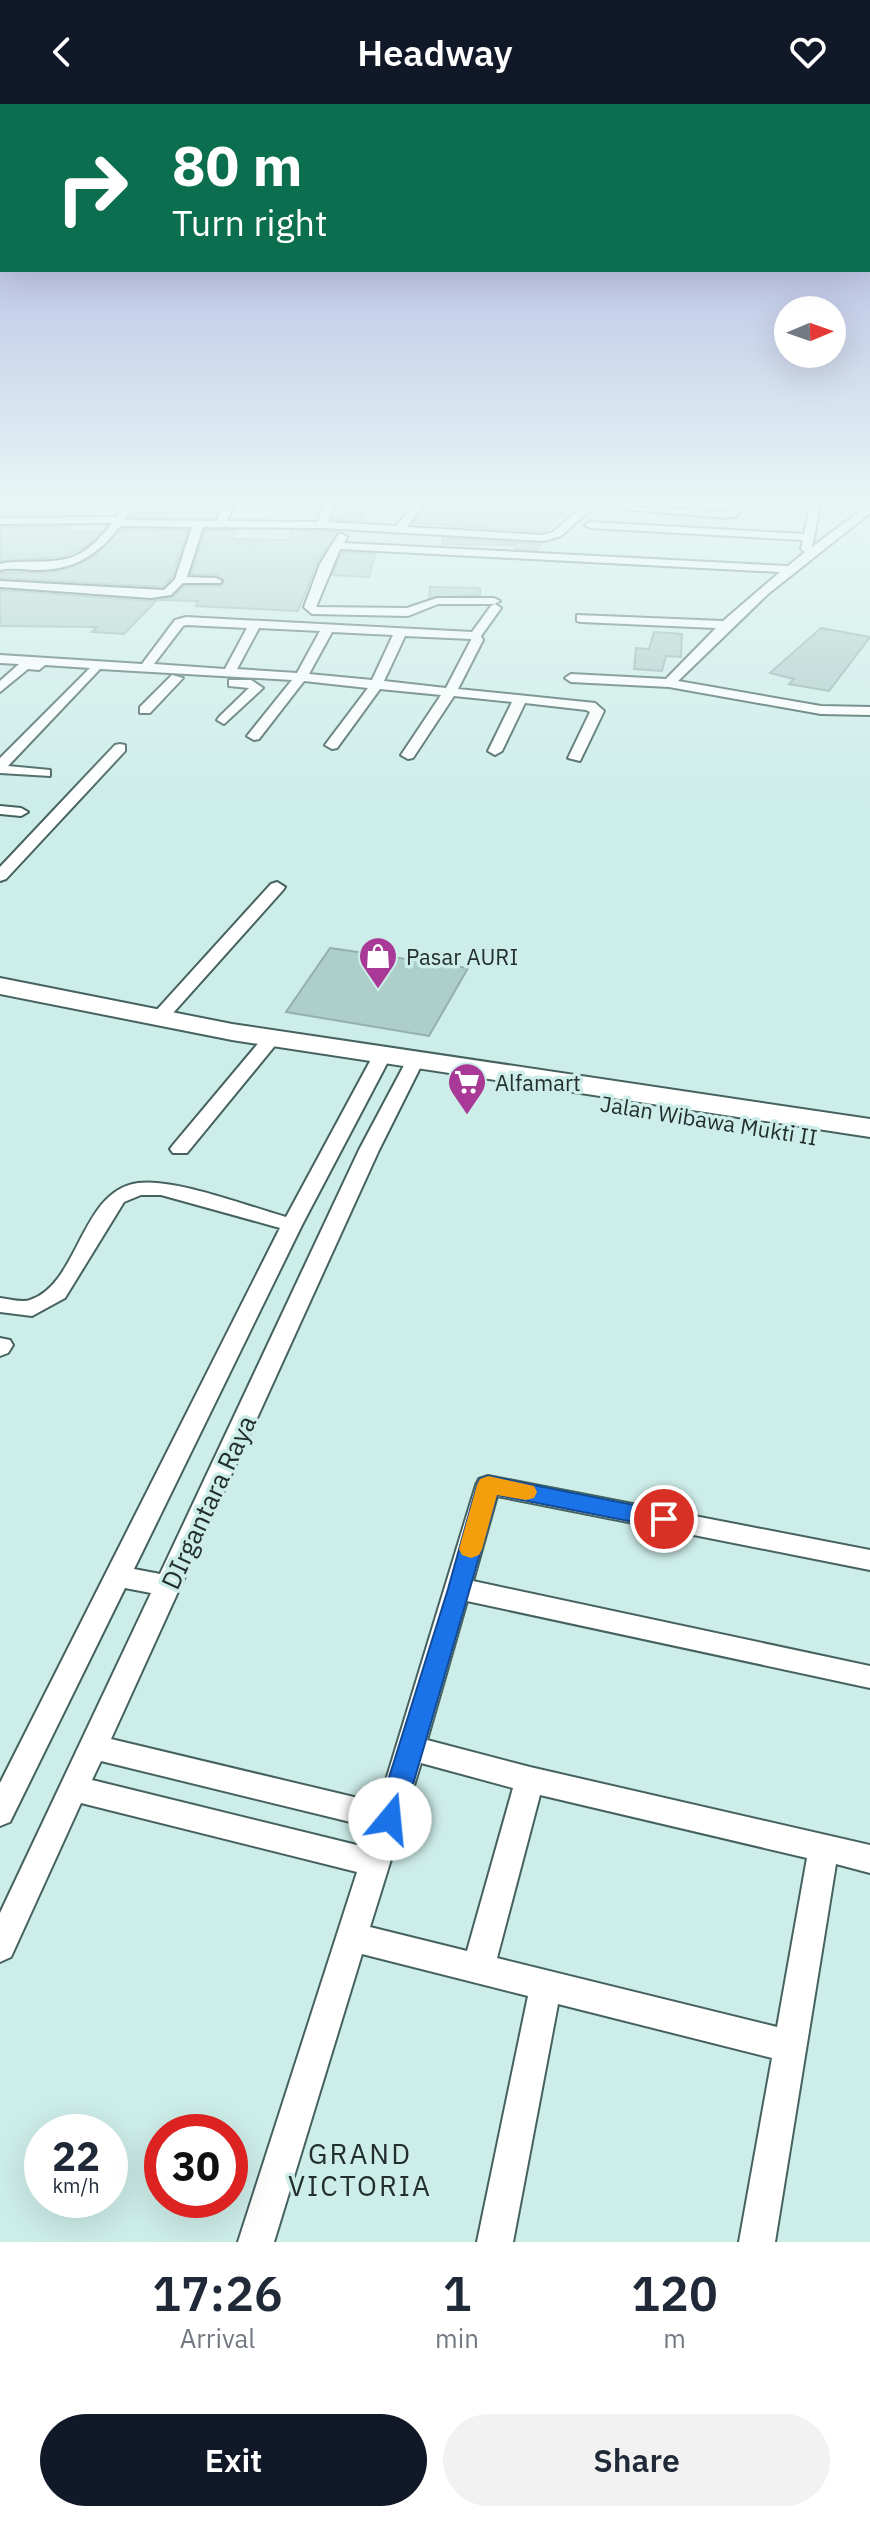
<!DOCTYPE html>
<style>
:root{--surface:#fff;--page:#f2f2f3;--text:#1f2937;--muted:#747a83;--accent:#111827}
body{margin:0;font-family:"IBM Plex Sans",sans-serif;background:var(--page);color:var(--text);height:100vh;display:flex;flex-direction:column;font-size:30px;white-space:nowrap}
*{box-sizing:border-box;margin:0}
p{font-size:26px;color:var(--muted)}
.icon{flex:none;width:44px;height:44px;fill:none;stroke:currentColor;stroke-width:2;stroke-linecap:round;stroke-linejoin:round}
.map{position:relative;height:2138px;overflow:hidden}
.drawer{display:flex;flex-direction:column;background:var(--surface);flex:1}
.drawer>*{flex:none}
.banner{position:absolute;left:0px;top:0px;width:870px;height:168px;box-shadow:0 8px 32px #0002;background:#0b6e4f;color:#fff;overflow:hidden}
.needle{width:52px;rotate:88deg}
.buttons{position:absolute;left:774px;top:192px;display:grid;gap:16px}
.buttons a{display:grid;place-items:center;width:72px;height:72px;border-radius:50%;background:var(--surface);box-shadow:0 8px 32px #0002;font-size:40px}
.speed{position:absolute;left:24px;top:2010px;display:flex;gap:16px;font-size:40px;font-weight:700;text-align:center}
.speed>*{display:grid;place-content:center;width:104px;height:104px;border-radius:50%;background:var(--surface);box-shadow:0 8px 32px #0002;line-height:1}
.speed small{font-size:20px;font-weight:400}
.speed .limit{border:12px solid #d22;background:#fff;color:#111}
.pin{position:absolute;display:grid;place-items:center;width:68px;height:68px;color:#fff;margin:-34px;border:4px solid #fff;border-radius:50%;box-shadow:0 2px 8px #0007}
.me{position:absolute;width:88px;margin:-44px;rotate:17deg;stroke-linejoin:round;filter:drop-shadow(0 0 6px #0008)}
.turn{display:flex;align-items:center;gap:28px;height:168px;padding:0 40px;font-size:36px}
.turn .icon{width:104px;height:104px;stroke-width:2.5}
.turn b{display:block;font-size:56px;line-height:68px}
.eta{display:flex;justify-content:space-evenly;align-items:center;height:136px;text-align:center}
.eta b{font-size:48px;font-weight:600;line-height:56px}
.cta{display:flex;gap:16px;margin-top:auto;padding:16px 40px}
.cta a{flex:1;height:92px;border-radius:48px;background:var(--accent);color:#fff;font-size:32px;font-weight:600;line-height:92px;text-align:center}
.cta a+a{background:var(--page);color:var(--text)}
header{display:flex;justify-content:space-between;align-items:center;height:104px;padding:0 40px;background:var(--accent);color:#fff;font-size:36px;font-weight:600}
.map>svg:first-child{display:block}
.building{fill:#aececa;stroke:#92b1ad;stroke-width:2}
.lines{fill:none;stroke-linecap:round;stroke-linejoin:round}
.minor-casing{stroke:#45625f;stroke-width:4}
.secondary-casing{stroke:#45625f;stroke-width:4}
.minor{fill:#fff;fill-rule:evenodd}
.secondary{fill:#fff;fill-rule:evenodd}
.route{fill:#1a73e8;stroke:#114b97;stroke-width:2}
.slow{fill:#f59e0b}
.labels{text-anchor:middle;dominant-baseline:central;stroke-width:7;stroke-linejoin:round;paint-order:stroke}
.poi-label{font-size:22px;fill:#232f2e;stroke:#cdede9;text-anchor:start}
.street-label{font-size:22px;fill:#232f2e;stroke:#cdede9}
.near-street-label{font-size:26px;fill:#232f2e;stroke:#cdede9}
.near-neighbourhood-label{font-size:28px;letter-spacing:2px;fill:#232f2e;stroke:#cdede9}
</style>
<header><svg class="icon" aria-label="back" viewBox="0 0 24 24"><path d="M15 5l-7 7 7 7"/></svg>Headway<svg class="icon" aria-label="heart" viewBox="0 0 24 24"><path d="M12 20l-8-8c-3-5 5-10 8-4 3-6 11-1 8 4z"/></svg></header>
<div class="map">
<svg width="870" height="2138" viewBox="0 0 870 2138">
<rect width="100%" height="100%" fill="#cdede9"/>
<!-- building -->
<g class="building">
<path d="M14 402H46L41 410 44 411H9Z"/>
<path d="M139 402H220L214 414 130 413Z"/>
<path d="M426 402H533L566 406 543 428 414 419Z"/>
<path d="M336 404H365L362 417 332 415Z"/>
<path d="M70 422 66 427 101 428 85 443 63 453 0 457 1 423Z"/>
<path d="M121 425 188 426 172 473 163 483 0 474V469L52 468 75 462 96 451Z"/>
<path d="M205 426H236L232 435 289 436 291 427 338 428 317 459 298 507 196 502 198 497 158 496 173 493 184 482H220L224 479 223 474 217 471 191 470Z"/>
<path d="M443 434 540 440 538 446 515 445 516 441 443 440Z"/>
<path d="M342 448 375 450 369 473 332 471Z"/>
<path d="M430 483 480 484V491L429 494Z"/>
<path d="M0 486 151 497 157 496 124 530 92 528 97 523 0 522Z"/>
<path d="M821 524 870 533 829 587 789 580 794 575 770 569Z"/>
<path d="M654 528 682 530 681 553 666 552 662 567 634 565 636 544 649 545Z"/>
<path d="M330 844 468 864 429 932 286 908Z"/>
</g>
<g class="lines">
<defs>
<g id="minor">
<path d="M124 402H134L125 416 216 417 224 402H234L227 417 318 418 323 402H333L328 418 396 422 413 402H423L407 423 543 431 553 428 584 402H595L561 432 544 437 322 424 203 423 187 473 216 474 222 477 220 479H183L171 491 151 494 0 483V477L164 486 175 475 192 423 120 422C99 450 74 466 39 466 25 466 13 463 0 466V460L4 459C56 454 75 468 112 419L0 420V414L116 413Z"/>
<path d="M617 402 725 408 734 402H744L737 412 725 414 622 405Z"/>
<path d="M810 402H820L812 443 864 404 870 403V409L768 490 678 577 821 602 870 603V611L821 610 669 583 571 578 565 574 571 570 666 575 716 524 581 518 577 517V511L723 517 780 468 340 445 316 503 407 504 437 494H494L500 497 494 500H438L408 512 312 510 304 503 320 460 338 431 342 430 347 433 344 439 788 462 805 448 801 445 803 436 590 424 585 421 590 418 804 430Z"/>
<path d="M495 500 501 504 481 532 483 536 458 585 595 599 604 607 580 657 568 654 590 608 586 606 525 599 502 647 495 651 488 647 512 598 454 592 413 654 408 655 401 651 441 591 380 585 337 644 332 645 325 641 368 584 304 577 259 635 254 636 247 632 292 576 100 565 8 662 50 666V672L0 669V654L90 564 45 561 39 566 28 565 0 588V577L19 560 0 559V551L142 560 175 516 186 513 472 528 491 502ZM183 522 186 521 247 524 225 565 154 560ZM259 524 320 527 297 569 237 565ZM332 528 393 531 372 576 309 570ZM405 532 471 535V536L446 584 384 577Z"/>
<path d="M172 571 183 574 150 609H140V603Z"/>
<path d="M229 576H251L263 584 224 620 217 616 219 613 249 584 229 582Z"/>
<path d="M120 640 125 641V647L6 775 0 777V763L115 641Z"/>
<path d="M0 702 21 704 28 708 21 712 0 710Z"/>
<path d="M277 778 285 783 283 786 165 918H153L150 914 153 910 271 780Z"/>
<path d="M272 929 281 934 278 938 187 1049H173L170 1045 173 1041 266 930Z"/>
<path d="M384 943 393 948 302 1121 134 1465 160 1470 359 1046 410 950 416 949 425 954 379 1046 111 1635 379 1699 476 1381 479 1375 488 1372 870 1446V1466L497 1392 473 1477 870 1562V1584L467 1497 427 1636 530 1663 870 1741V1769L836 1760 775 2138H739L772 1954 558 1900 513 2138H477L528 1892 362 1850 274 2138H238L357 1768 81 1699 11 1853 0 1858V1809L151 1489 125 1484 10 1718 0 1722V1679L280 1124 161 1091H141L124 1098 65 1194 32 1212 0 1208V1194C9 1195 22 1199 30 1196 80 1179 80 1087 138 1079 175 1074 247 1102 286 1113L375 948ZM101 1657 371 1723 365 1743 92 1676ZM421 1659 513 1684 467 1847 370 1823ZM540 1691 807 1754 777 1923 497 1854Z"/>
<path d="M0 1234 10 1236 13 1241 8 1249 0 1252Z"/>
</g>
<path id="secondary" d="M0 874 232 920 870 1015V1033L232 936 0 890Z"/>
</defs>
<!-- minor casing -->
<use href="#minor" class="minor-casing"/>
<!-- secondary casing -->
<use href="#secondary" class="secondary-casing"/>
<!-- minor -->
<use href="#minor" class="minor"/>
<!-- secondary -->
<use href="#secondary" class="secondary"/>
</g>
<!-- sky -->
<linearGradient id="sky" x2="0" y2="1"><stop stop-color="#a4a7de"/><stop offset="0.57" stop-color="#e8f7f5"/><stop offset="1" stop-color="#e8f7f5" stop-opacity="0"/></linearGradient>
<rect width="870" height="701" fill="url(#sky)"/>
<!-- route -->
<path class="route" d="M488 1372 664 1407 672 1409 676 1415 672 1421 664 1424 497 1391 403 1715 399 1723 390 1726 380 1723 376 1715 448 1485 477 1381 480 1375Z"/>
<!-- slow -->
<path class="slow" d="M488 1372 534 1382 537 1388 534 1394 526 1396 497 1391 482 1445 479 1451 471 1454 462 1451 459 1445 477 1381 480 1375Z"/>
<!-- icons -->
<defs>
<symbol id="shop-pin" viewBox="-11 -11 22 30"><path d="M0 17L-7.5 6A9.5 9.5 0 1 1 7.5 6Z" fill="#a93996" stroke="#cdede9"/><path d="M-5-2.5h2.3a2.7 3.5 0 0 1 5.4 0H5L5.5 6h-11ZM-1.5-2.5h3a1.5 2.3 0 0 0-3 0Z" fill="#fff"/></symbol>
<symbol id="supermarket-pin" viewBox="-11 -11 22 30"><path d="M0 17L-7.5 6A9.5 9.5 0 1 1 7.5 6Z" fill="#a93996" stroke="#cdede9"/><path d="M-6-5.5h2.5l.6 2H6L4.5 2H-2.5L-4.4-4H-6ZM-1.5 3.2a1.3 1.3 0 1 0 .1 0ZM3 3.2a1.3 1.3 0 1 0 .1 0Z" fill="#fff"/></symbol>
</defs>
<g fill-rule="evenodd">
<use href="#shop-pin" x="356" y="830" width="44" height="60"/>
<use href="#supermarket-pin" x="445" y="956" width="44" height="60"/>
</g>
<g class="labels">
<!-- poi labels -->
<g class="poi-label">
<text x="406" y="852">Pasar AURI</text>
<text x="495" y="978">Alfamart</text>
</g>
<!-- street labels -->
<g class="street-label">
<text transform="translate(709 1016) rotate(9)">Jalan Wibawa Mukti II</text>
</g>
<!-- near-street labels -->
<g class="near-street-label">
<text transform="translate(208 1398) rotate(-65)">DIrgantara Raya</text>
</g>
<!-- near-neighbourhood labels -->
<g class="near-neighbourhood-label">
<text x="360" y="2049">GRAND<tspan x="360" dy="32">VICTORIA</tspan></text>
</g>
</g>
</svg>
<div class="buttons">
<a><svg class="needle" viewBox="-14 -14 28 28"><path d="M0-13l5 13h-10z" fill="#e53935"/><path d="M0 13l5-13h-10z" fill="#747a83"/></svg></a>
</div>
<div class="speed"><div>22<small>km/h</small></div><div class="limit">30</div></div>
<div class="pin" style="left:664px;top:1415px;background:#d93025"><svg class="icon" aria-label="arrive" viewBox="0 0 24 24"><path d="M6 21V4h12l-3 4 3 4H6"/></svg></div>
<svg class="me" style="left:390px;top:1715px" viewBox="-20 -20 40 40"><circle r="19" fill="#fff"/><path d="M0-13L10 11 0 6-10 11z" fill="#1a73e8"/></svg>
<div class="banner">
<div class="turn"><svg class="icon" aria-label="right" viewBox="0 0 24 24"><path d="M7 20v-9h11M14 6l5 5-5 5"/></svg><div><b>80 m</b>Turn right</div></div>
</div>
</div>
<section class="drawer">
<div class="eta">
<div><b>17:26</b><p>Arrival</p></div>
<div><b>1</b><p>min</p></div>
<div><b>120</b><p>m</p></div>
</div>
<div class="cta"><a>Exit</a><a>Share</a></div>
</section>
